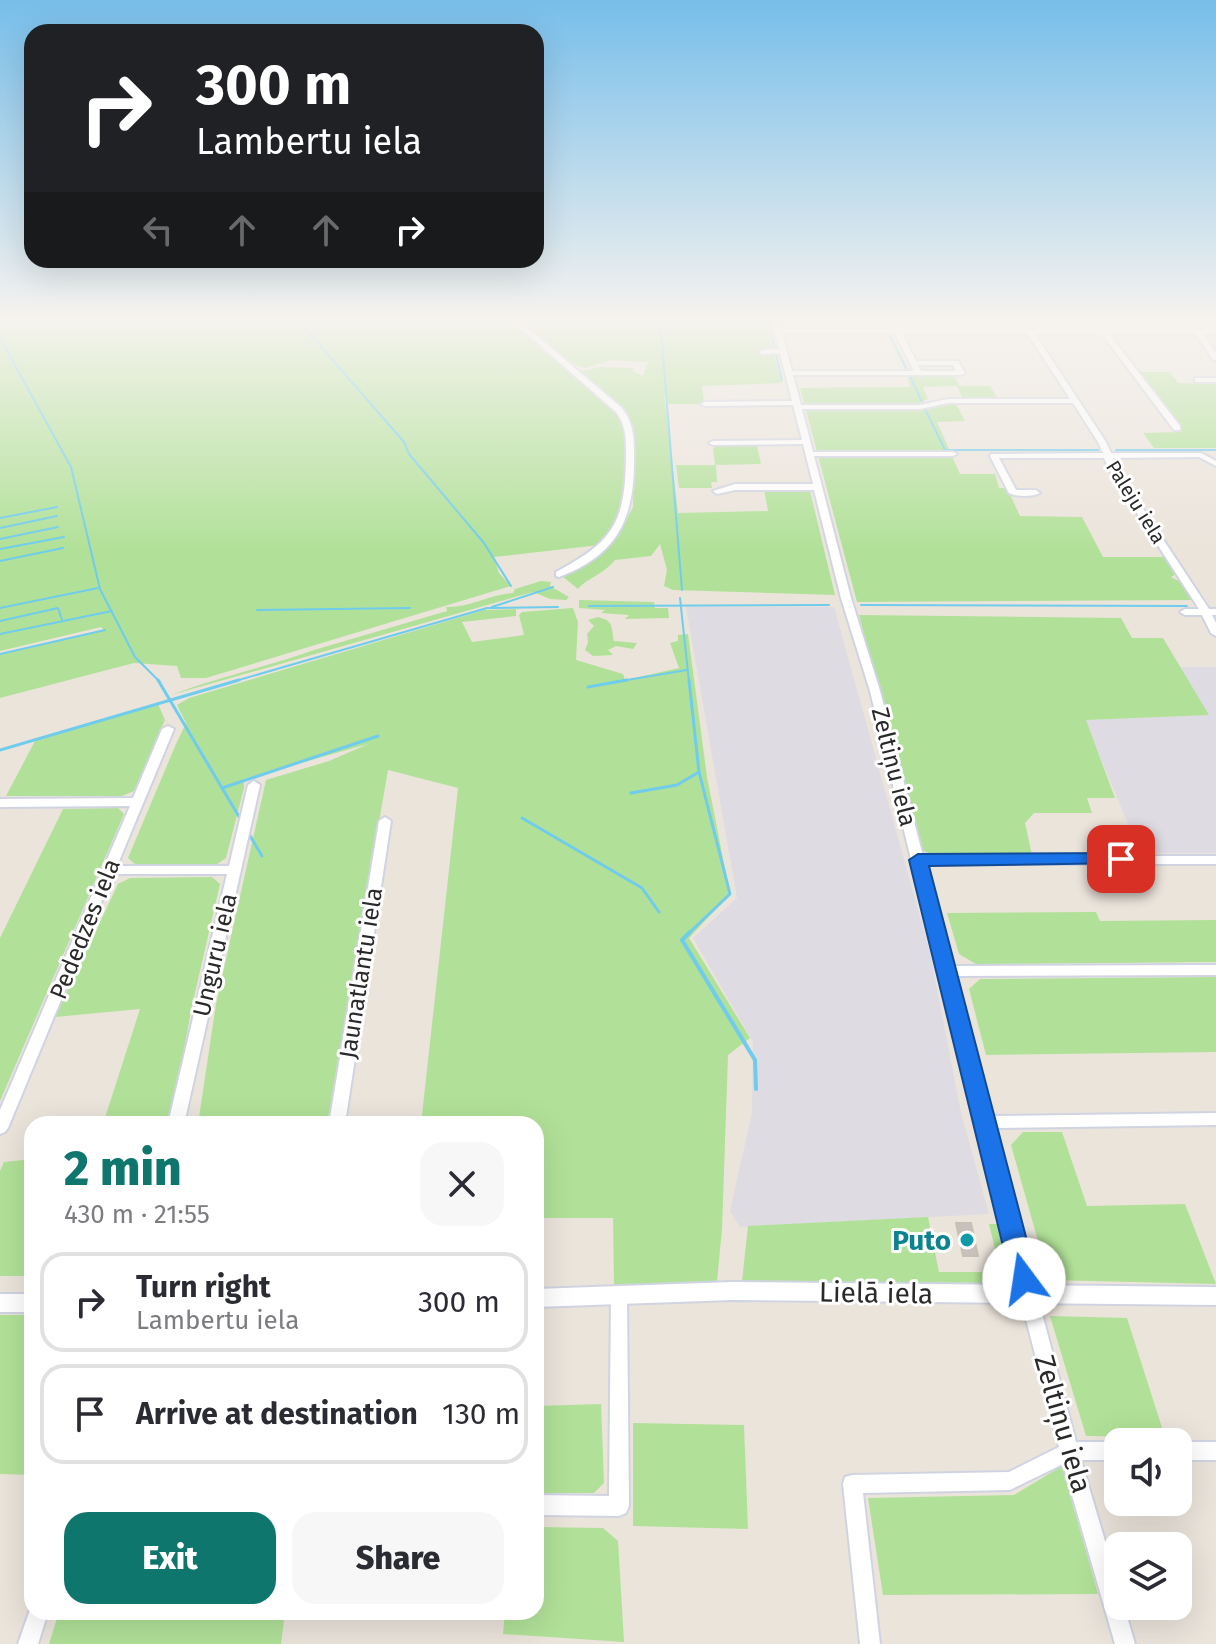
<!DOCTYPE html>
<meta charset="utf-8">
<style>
:root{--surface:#fff;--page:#f7f7f7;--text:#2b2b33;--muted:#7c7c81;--line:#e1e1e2;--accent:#0f766e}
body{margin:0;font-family:"Fira Sans",sans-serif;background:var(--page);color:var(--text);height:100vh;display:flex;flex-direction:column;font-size:30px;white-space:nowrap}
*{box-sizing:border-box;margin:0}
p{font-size:26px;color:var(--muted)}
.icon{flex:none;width:44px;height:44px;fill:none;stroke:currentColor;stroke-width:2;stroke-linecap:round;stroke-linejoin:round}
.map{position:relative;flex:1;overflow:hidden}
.drawer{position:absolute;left:24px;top:1116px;width:520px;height:504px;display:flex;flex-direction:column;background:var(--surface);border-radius:24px;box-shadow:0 8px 32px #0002}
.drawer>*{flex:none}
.top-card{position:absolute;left:24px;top:24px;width:520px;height:244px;border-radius:24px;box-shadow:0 8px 32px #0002;background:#202124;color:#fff;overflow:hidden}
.tools{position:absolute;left:1104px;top:1428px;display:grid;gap:16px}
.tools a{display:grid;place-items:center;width:88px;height:88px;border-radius:16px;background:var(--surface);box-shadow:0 8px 32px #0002;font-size:40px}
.pin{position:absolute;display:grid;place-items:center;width:68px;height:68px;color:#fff;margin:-34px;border-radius:16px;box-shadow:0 4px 12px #0006}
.me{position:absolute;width:88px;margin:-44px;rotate:346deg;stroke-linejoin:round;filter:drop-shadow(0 0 6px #0008)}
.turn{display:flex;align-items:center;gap:28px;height:168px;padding:0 40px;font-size:36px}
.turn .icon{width:104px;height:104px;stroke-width:2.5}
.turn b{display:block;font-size:56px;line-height:68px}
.lanes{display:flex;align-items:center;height:76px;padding:0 40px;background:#0003;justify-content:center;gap:40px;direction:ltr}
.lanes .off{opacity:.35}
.round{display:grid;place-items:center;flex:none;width:84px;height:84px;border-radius:24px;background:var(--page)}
.head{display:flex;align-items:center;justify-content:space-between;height:136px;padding:0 40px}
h1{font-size:48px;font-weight:800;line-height:60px;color:var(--accent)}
.action{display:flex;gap:16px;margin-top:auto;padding:16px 40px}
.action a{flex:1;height:92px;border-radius:24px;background:var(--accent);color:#fff;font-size:32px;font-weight:800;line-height:92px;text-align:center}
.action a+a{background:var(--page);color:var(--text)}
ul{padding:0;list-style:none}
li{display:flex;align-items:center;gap:24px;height:100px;margin:0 16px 12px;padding:0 24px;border:4px solid var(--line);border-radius:24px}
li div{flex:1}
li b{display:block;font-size:30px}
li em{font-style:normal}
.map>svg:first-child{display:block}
.industrial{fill:#dedbe3}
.green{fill:#b1e198}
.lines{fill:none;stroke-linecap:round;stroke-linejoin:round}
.stream-far2{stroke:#6fccec;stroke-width:2}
.stream-far1{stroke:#6fccec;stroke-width:3}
.stream{stroke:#6fccec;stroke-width:4}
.building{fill:#c6c1ba;stroke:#c6c0b5;stroke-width:2}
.minor-casing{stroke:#d0d4e2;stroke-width:4}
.tertiary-casing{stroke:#d0d4e2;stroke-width:4}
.minor{fill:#fff;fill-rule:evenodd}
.tertiary{fill:#fff;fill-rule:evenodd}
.route{fill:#1a73e8;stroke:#114b97;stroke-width:2}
.culture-dot{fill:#0f9aa8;stroke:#fff;stroke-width:3}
.labels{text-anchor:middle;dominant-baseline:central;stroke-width:6;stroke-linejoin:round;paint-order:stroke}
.far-street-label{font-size:20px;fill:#292929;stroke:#fff}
.street-label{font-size:24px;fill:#292929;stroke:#fff}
.near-culture-label{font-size:28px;font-weight:bold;fill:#0d838f;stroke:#fff;text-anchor:end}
.near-street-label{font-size:28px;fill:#292929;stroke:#fff}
</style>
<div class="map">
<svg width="1216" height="1644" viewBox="0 0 1216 1644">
<rect width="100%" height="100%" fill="#ebe4db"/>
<!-- industrial -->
<g class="industrial">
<path d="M686 607H834L930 953 961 1113 989 1214 740 1227 730 1211 752 1113 753 1042 693 938 737 898Z"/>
<path d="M1180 667H1216V853H1140L1085 720 1208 715Z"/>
</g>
<!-- green -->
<g class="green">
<path d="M0 319H764L782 383 702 386 704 402 700 404H669L664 394 678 513 768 511 764 489 810 491 835 595 673 590 664 586 667 570 660 544 651 556 615 560C603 575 587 578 578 589L562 576 600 555 619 535 633 507 634 427 624 409 581 371 601 367 634 368 633 371 643 376 648 362 612 360 585 368 576 365 532 335 529 337 615 410 627 427 623 505 611 533 599 545 494 557 499 573 511 586 206 678H181L177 666 134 663 0 698V654L104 630 101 627 0 651Z"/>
<path d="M1141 372H1170L1178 383 1216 384V448H1154L1143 433 1182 432 1138 374Z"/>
<path d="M907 374 953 375 960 386H990L998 399H963L957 386 923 387 928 399 916 404 920 410 956 404 965 421 937 422 960 474H995L999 488H1007L1020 516 1082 517 1103 557H1165L1176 574 1171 577 1181 582 1193 600 857 602 800 388 910 387Z"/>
<path d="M719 446H757L761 464 716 465 717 482H711L712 488H679L676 465H715L713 448Z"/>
<path d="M541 581 551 582 550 586 569 597 566 600 550 599 533 592 171 695C218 677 270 666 314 650L447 611 446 607C469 608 490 594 513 593L515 589Z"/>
<path d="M579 600 654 602 655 608H668L669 618 625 619 629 615 601 613 605 610 579 608Z"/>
<path d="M573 608 578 622 576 660 623 674 625 680 679 668 670 643 678 641V635L688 634 707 777 730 894 689 938 750 1038 728 1055 722 1229 717 1281 614 1285 613 1218H536V1124H421L458 788 388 770 327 1124H198L216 1004 266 780 329 761 368 744 244 779V788L226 858 216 865H136L128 858 176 744 186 723 177 705 189 698 484 610 516 609V616L462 622 472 642 524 635 519 615 522 612Z"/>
<path d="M859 615 1121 618 1132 638H1163L1209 715 1086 720 1115 798H1087L1092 813H1034L1025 823 1032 855 936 856 924 851 918 843Z"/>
<path d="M598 617C615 621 611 628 614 641L637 643 633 649 616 646 608 650 613 655 593 656 585 650 588 642 587 634 594 626 588 620Z"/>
<path d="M158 704 165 720 134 791 122 796H6L36 739Z"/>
<path d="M118 808 124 814 0 1101V938L63 809Z"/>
<path d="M212 877 220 884 192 1006 170 1124H103L140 1009 55 1017 118 884 130 878Z"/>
<path d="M1096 912 1100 921 1216 920V962L976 964 959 954 947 913Z"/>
<path d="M1216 977V1052L986 1055 969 989 980 979Z"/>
<path d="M1023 1132H1062L1087 1206 1185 1204 1216 1284 1049 1280 1011 1145Z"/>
<path d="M32 1159V1276H0V1171L4 1162Z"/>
<path d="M928 1217 939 1272H987L998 1261 989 1224H1001L1014 1275 1008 1285 1001 1288 742 1281 748 1226Z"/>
<path d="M0 1315H32V1475L0 1474Z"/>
<path d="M1050 1316 1127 1318 1165 1437 1086 1436Z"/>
<path d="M601 1404 604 1483 594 1493H536V1406Z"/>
<path d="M633 1423 744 1425 748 1529 633 1526Z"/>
<path d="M1062 1466 1098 1594 883 1595 868 1498 1014 1495Z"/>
<path d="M536 1527 603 1528 618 1541 624 1642 503 1634 505 1612H536Z"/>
<path d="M59 1612H285L281 1644H49Z"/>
</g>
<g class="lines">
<!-- stream-far2 -->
<g class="stream-far2">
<path d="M297 319 404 442 409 454 484 543 511 586"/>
<path d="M660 319 682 590"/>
<path d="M768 321 774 347"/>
<path d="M786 334H889L907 370"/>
<path d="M0 338 71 467 100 589 135 657 160 682"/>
<path d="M776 354 782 380"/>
<path d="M910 376 922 402"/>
<path d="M925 409 945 450H1098"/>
<path d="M1116 450H1216"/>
<path d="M0 518 57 507"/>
<path d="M0 528 57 516"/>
<path d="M0 539 58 527"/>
<path d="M0 549 64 537"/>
<path d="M0 561 63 548"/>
<path d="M680 598 689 682"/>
<path d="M861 605 1187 606"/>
<path d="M589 606 829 605"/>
<path d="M492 607 553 587"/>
<path d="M0 608 98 588"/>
<path d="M257 610 410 608"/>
<path d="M0 621 58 608 62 620"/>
<path d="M0 634 112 611"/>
<path d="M0 654 105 630"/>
<path d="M232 682 487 608 558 607"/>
<path d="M615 682 687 670"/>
</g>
<!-- stream-far1 -->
<g class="stream-far1">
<path d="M158 680 241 820"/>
<path d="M588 687 627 680"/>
<path d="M0 750 239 680"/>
<path d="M222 788 378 736"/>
<path d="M631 793 677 785 699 772"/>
<path d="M522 818 642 888 659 912"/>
<path d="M249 834 262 856"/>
<path d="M688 934 730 894 699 772 689 680"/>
</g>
<!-- stream -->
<path class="stream" d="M690 932 682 940 755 1060 756 1089"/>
</g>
<!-- building -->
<path class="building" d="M956 1223H971L978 1256H963Z"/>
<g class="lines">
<defs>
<g id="minor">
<path d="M510 319H517L622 408C635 425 634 441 634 461 634 520 617 555 559 577L556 576V572C612 542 625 524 626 459 626 442 627 426 616 412Z"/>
<path d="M772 319H778L781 329 1216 330V334H1203L1216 353V360H1213L1196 334H1109L1180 426V430H1174L1102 334H1035L1106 442 1111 453H1201L1216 461V466L1199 457 1113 458 1118 471 1209 609H1216V615H1212L1216 623V636L1211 633 1202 615H1185L1180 612 1185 609H1199L1110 471 1104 458H999L1016 490H1036L1040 493C1033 497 1016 497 1009 493L990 456 991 454 1103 453 1098 442 1073 403H948L920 409H802L813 452H953L957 454 953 456H814L851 598 880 691 923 856H1216V864H925L951 966 1216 965V975L954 976 990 1116 1216 1113V1125L993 1128 1076 1442H1118V1460H1081L1118 1585V1606H1124L1135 1644H1115L1063 1464 1010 1490 863 1493 880 1644H860L843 1484 845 1477 852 1475 1009 1472 1059 1447 975 1122 870 691 841 598 814 490H735L717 494 713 491 735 484H813L803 444 713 445 709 443 713 441 802 440 793 405 705 406 701 404 705 402 792 401 780 353 763 354 759 352 763 350 779 349ZM782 333H895L914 371H792ZM902 333 1028 334 1070 399H948L920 405H801L793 375H961L965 373 958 361H916ZM918 365H953L956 371H921Z"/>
<rect x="1195" y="378" width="21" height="4"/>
<path d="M168 726 174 729 117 866H229L248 785 254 781 260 785 184 1124H168L227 874H113L8 1128 5 1132 0 1134V1110L130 806 0 807V799L133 798 162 729Z"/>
<path d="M385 817 391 821 345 1124H329L379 821Z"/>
<path d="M619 1288 625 1291 627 1296 629 1506 626 1513 619 1516 536 1515V1495L609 1496 611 1296 613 1291Z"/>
<rect x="1178" y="1442" width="38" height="18"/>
<path d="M32 1604V1612H48L38 1644H18Z"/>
</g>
<g id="tertiary">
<path d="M732 1282 1216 1287V1305L732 1300 536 1307V1289Z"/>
<rect x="0" y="1294" width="32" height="18"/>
</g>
</defs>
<!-- minor casing -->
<use href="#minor" class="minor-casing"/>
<!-- tertiary casing -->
<use href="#tertiary" class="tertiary-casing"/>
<!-- minor -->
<use href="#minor" class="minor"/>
<!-- tertiary -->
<use href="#tertiary" class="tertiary"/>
</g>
<!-- sky -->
<linearGradient id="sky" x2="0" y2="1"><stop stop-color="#77beea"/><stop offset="0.58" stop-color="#f6f3ef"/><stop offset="1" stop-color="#f6f3ef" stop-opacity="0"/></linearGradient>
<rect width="1216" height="549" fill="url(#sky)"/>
<!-- route -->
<path class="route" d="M1121 853 1130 859 1127 863 929 866 1037 1279 1033 1287 1024 1290 1015 1287 1011 1279 909 860 918 854Z"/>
<!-- markers -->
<circle class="culture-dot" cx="967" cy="1240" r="8"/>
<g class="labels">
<!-- far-street labels -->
<g class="far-street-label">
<text transform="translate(1136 502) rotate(58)">Paleju iela</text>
</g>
<!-- street labels -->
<g class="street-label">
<text transform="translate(894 767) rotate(76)">Zeltiņu iela</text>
<text transform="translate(85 929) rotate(-68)">Pededzes iela</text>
<text transform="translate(215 955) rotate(-77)">Unguru iela</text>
<text transform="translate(361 973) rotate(-81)">Jaunatlantu iela</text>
</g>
<!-- near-culture labels -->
<g class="near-culture-label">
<text x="951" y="1240">Puto</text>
</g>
<!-- near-street labels -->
<g class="near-street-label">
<text transform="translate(876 1293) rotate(1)">Lielā iela</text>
<text transform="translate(1063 1424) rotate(74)">Zeltiņu iela</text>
</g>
</g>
</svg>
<div class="tools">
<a><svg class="icon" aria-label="sound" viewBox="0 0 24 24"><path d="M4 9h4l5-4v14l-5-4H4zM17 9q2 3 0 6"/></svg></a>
<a><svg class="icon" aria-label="layers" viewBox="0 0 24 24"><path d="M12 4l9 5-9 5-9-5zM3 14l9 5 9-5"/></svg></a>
</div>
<div class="pin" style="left:1121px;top:859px;background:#d93025"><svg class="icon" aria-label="arrive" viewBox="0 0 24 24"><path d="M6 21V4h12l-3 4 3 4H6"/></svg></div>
<svg class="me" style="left:1024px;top:1279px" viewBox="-20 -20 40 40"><circle r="19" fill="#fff"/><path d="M0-13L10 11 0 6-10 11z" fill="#1a73e8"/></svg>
<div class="top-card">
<div class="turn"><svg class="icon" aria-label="right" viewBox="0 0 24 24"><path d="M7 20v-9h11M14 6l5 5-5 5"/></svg><div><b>300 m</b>Lambertu iela</div></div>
<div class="lanes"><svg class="icon off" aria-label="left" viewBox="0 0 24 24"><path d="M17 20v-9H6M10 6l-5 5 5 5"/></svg><svg class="icon off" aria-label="ahead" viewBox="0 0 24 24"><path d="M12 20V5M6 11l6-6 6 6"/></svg><svg class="icon off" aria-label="ahead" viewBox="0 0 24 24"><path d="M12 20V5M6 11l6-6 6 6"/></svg><svg class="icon" aria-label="right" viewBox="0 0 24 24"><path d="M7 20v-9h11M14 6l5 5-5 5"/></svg></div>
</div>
<section class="drawer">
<div class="head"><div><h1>2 min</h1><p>430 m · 21:55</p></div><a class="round"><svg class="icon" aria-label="close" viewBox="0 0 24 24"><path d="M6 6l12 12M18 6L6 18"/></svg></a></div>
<ul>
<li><svg class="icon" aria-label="right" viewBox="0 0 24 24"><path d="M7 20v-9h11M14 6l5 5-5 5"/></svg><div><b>Turn right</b><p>Lambertu iela</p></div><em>300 m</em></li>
<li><svg class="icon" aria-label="arrive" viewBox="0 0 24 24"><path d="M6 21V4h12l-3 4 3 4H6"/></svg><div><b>Arrive at destination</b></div><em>130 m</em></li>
</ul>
<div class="action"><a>Exit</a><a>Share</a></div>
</section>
</div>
